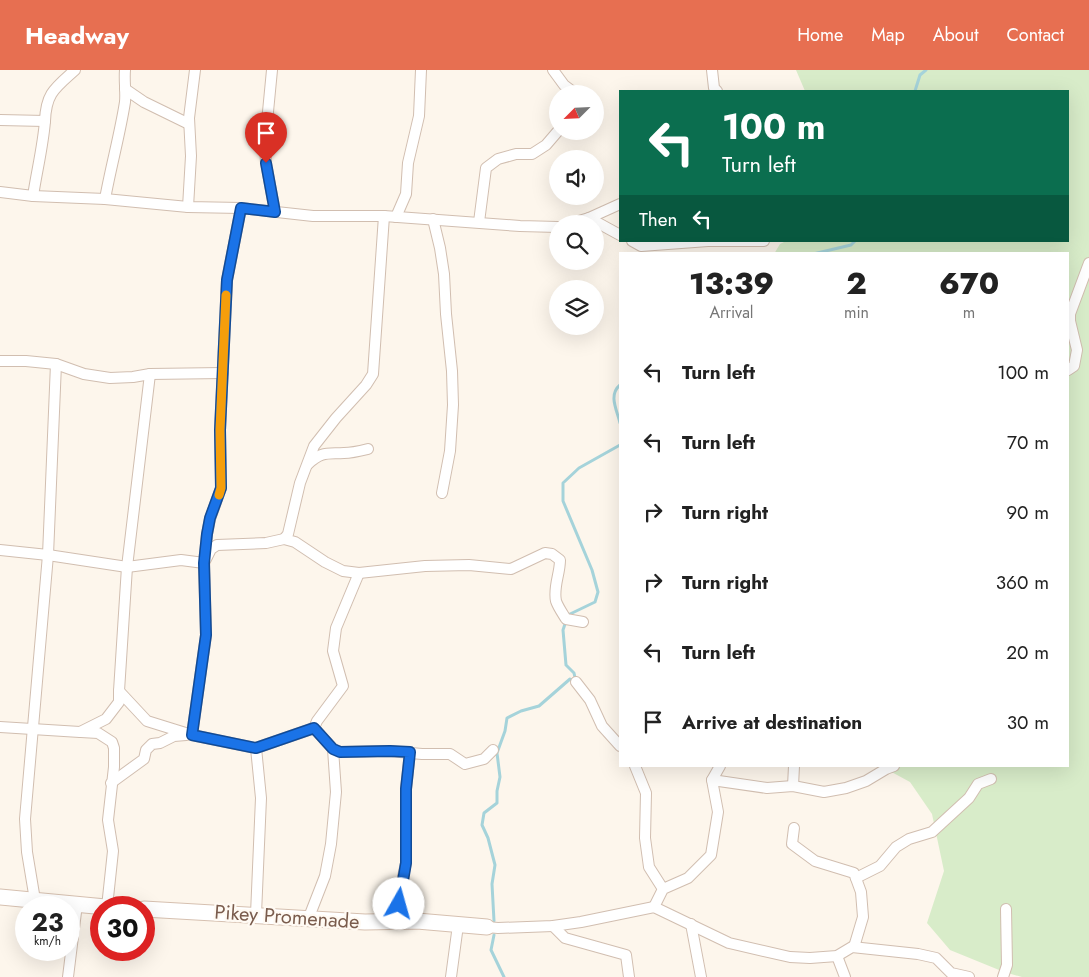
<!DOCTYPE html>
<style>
:root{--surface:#fff;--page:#f2f2f2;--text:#222;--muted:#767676;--accent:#e76f51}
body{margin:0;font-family:Jost,sans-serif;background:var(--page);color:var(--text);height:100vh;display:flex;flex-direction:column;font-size:19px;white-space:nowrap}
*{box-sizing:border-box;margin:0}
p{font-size:16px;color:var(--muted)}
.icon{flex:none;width:28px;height:28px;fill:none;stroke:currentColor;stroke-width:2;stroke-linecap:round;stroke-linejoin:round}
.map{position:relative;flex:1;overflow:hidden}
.details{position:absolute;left:619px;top:182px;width:450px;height:515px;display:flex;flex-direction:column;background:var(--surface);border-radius:0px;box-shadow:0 5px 20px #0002}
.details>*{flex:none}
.top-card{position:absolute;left:619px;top:20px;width:450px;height:152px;border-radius:0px;box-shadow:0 5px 20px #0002;background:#0b6e4f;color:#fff;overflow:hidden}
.needle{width:32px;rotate:246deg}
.controls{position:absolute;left:549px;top:15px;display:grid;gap:10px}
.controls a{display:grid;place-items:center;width:55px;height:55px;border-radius:50%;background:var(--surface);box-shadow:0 5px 20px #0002;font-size:25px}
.speed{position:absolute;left:15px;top:826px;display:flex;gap:10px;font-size:25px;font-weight:700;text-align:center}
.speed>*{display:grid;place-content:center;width:65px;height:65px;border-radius:50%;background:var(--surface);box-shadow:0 5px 20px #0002;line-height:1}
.speed small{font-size:12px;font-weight:400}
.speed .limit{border:8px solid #d22;background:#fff;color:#111}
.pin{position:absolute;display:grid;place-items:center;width:42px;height:42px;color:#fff;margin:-51px -21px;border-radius:50% 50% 50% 0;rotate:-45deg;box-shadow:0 0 5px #0007}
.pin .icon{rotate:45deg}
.me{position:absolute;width:55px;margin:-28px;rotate:7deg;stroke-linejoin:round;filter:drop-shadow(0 0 4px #0008)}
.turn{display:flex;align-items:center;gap:18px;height:105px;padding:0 20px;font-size:22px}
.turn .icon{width:65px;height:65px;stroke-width:2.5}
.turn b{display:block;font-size:35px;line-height:42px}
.then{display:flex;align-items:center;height:48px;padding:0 20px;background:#0003;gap:10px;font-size:19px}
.eta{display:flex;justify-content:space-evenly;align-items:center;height:85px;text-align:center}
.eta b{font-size:30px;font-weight:800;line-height:35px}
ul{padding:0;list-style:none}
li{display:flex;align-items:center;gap:15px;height:70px;padding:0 20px}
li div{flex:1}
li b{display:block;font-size:19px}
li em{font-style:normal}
header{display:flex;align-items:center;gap:30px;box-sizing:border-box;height:70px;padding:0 25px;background:var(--accent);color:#fff}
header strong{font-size:24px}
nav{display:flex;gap:28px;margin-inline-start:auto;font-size:18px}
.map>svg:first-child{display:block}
.green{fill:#d8ecc9}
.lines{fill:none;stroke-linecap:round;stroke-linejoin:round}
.stream{stroke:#a5d3da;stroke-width:3}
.street-casing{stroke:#d1beb0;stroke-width:12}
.secondary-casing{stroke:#d6c0b0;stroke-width:17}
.street{stroke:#fff;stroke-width:10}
.secondary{stroke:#fff;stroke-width:15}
.route-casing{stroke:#114b97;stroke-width:12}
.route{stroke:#1a73e8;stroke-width:9}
.slow{stroke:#f59e0b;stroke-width:9}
.labels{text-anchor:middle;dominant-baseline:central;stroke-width:4.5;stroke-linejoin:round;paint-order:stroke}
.street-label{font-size:20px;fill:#7a5c4d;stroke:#fffaf3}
</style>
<header>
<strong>Headway</strong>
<nav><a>Home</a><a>Map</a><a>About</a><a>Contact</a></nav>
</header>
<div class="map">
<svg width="1089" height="907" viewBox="0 0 1089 907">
<rect width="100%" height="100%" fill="#fdf6ec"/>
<!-- green -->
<path class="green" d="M796 0H1089V907H1022L1004 902 950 880 927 853 944 801 932 744 910 712 886 699 884 696H1068V184H774L780 174 786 171H1068V21H805Z"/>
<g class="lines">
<!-- stream -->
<g class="stream">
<path d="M915 21 920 5 926 0"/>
<path d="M813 184 851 175 855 171"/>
<path d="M620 315C608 325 617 340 620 353"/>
<path d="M494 851 492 814 495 795 488 768 482 755 484 743 497 733V721L500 707 497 683 505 661 507 648 521 641 539 636 570 609 576 612 574 603 566 595 563 560 568 545 595 532 598 522 592 500 563 431V413L579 398 620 375"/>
<path d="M494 865 491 880 504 907"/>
</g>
<defs>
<g id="street">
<path d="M272 0 265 73 266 93 275 142"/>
<path d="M553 0 564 15 576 24"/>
<path d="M712 0 714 18 717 21"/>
<path d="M125 19 144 32 189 54"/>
<path d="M0 50 45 51C46 23 55 18 75 0"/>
<path d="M0 122 33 126 105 129 188 137 241 138 313 146H384L520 156 558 157"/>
<path d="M33 126C37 100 43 76 45 51"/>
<path d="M105 129C111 96 120 64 125 32 126 21 124 11 125 0"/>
<path d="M188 137 191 86 189 48 195 0"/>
<path d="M396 147 406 124 408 93 419 46 421 0"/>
<path d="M589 148 620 134"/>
<path d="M433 149 440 178 444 204 446 244 452 301 453 335 450 381 442 423"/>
<path d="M479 152 486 98 498 89 516 84H532L546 75 558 61"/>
<path d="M569 154 589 148 620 165"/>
<path d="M632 171 641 176 708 171H764"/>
<path d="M0 291H26L56 294 84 304 110 308 133 307 150 304 223 303"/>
<path d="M1068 300 1074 296 1077 280 1070 251V244L1089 193"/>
<path d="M308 394C322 381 327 384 344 383 352 383 360 381 368 379"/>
<path d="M284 469 288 464 300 413 314 376 336 348 366 315 373 304 384 146"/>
<path d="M0 480 48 485 127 497 181 490 204 493 211 479 217 475 266 473 284 469 295 472 325 492 343 501 359 503 425 496 469 495 511 499 545 483 552 484 560 490C560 504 553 517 556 531 558 537 563 544 566 549L583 552"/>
<path d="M576 612 590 630 602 656 620 676"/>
<path d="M119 621 147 651 192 665 256 678 314 658 333 679 340 682 389 681 422 684H450L465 694 484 689 493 680"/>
<path d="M0 657 80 662 106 649 119 632V621L127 497 150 304"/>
<path d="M314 658 317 651 343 616 333 581 336 558 359 503"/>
<path d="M81 662 98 663 112 672 114 678V697L108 750 113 781 107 837"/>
<path d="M192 665 206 565 204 493 207 464 210 449 221 418 220 360 227 210 241 138"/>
<path d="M256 678 261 728 256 844"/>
<path d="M635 696 646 723 645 768 649 797 663 819"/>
<path d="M712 710 767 718 793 716 824 722 846 718 866 711 886 699 894 696"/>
<path d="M111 713 144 689 146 680 152 674 160 673 174 666 186 665"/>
<path d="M793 716 794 696"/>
<path d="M794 758 792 774 815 791 854 803 861 822 863 847 854 877"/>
<path d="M856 808 880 796 896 777 909 769 932 762 969 728 978 714 991 709"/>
<path d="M35 830 27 782 25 749 48 485 56 294"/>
<path d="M654 837 663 819 688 808 711 785 718 742 712 710 720 696"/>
<path d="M309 847 325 806 331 774 336 722 333 679"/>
<path d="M397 851 401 816 406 793V719L410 682"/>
<path d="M691 854 701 907"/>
<path d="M553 856 565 868 626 885 629 907"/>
<path d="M487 857 498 858 553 856 581 852 654 837 729 873 790 887 810 888 837 886 852 877 918 884 936 888 951 903 969 907"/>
<path d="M837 886 845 907"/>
<path d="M68 907 77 834"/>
<path d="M451 907 458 855"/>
<path d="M1003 907 1007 895 1006 839"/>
</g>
<g id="secondary">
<path d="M0 827 116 838"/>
<path d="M144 839 365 852 417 851 487 857"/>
</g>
</defs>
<!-- street casing -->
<use href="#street" class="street-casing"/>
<!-- secondary casing -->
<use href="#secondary" class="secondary-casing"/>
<!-- street -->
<use href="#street" class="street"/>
<!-- secondary -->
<use href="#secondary" class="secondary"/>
</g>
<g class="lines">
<defs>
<path id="route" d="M266 93 275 142 241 138 227 210 220 360 221 418 210 448 207 464 204 493 206 565 192 665 256 678 314 658 333 679 340 682 390 681 410 682 406 719V793L399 834"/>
</defs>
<!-- route casing -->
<use href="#route" class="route-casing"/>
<!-- route -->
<use href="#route" class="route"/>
<!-- slow -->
<path class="slow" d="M219 425 221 418 220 360 226 225"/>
</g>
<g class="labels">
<!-- street labels -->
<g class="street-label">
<text transform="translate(287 847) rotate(4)">Pikey Promenade</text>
</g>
</g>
</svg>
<div class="controls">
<a><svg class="needle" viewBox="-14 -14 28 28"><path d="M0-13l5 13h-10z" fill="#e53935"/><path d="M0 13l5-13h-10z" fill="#767676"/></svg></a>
<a><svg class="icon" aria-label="sound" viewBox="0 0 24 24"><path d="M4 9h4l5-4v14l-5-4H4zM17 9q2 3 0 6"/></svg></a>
<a><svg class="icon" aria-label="search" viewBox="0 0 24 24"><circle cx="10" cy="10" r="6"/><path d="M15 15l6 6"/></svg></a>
<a><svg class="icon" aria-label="layers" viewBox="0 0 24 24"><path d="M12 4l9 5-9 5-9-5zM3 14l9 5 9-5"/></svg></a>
</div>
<div class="speed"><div>23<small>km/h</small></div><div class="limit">30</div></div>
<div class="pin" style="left:266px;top:93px;background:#d93025"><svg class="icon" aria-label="arrive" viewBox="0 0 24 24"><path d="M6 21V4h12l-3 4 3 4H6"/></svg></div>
<svg class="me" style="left:399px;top:834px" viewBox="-20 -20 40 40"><circle r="19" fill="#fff"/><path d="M0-13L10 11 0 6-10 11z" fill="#1a73e8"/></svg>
<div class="top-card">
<div class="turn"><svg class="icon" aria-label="left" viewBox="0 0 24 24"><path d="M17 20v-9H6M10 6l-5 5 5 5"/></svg><div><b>100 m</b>Turn left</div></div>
<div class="then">Then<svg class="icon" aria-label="left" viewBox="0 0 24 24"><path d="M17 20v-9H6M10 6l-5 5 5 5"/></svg></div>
</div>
<section class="details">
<div class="eta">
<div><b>13:39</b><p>Arrival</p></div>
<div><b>2</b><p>min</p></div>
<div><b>670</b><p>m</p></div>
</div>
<ul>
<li><svg class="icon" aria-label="left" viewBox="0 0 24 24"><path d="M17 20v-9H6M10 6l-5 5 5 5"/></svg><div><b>Turn left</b></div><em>100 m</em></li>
<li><svg class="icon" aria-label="left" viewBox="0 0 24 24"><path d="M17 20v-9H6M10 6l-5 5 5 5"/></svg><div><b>Turn left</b></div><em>70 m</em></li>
<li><svg class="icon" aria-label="right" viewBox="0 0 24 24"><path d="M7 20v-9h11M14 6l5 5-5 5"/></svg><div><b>Turn right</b></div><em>90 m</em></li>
<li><svg class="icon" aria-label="right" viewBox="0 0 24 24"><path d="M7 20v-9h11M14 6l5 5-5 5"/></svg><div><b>Turn right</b></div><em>360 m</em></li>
<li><svg class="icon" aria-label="left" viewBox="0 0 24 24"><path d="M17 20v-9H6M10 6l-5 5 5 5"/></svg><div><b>Turn left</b></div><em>20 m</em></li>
<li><svg class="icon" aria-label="arrive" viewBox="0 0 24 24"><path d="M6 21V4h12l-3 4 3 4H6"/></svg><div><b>Arrive at destination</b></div><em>30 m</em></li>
</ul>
</section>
</div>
